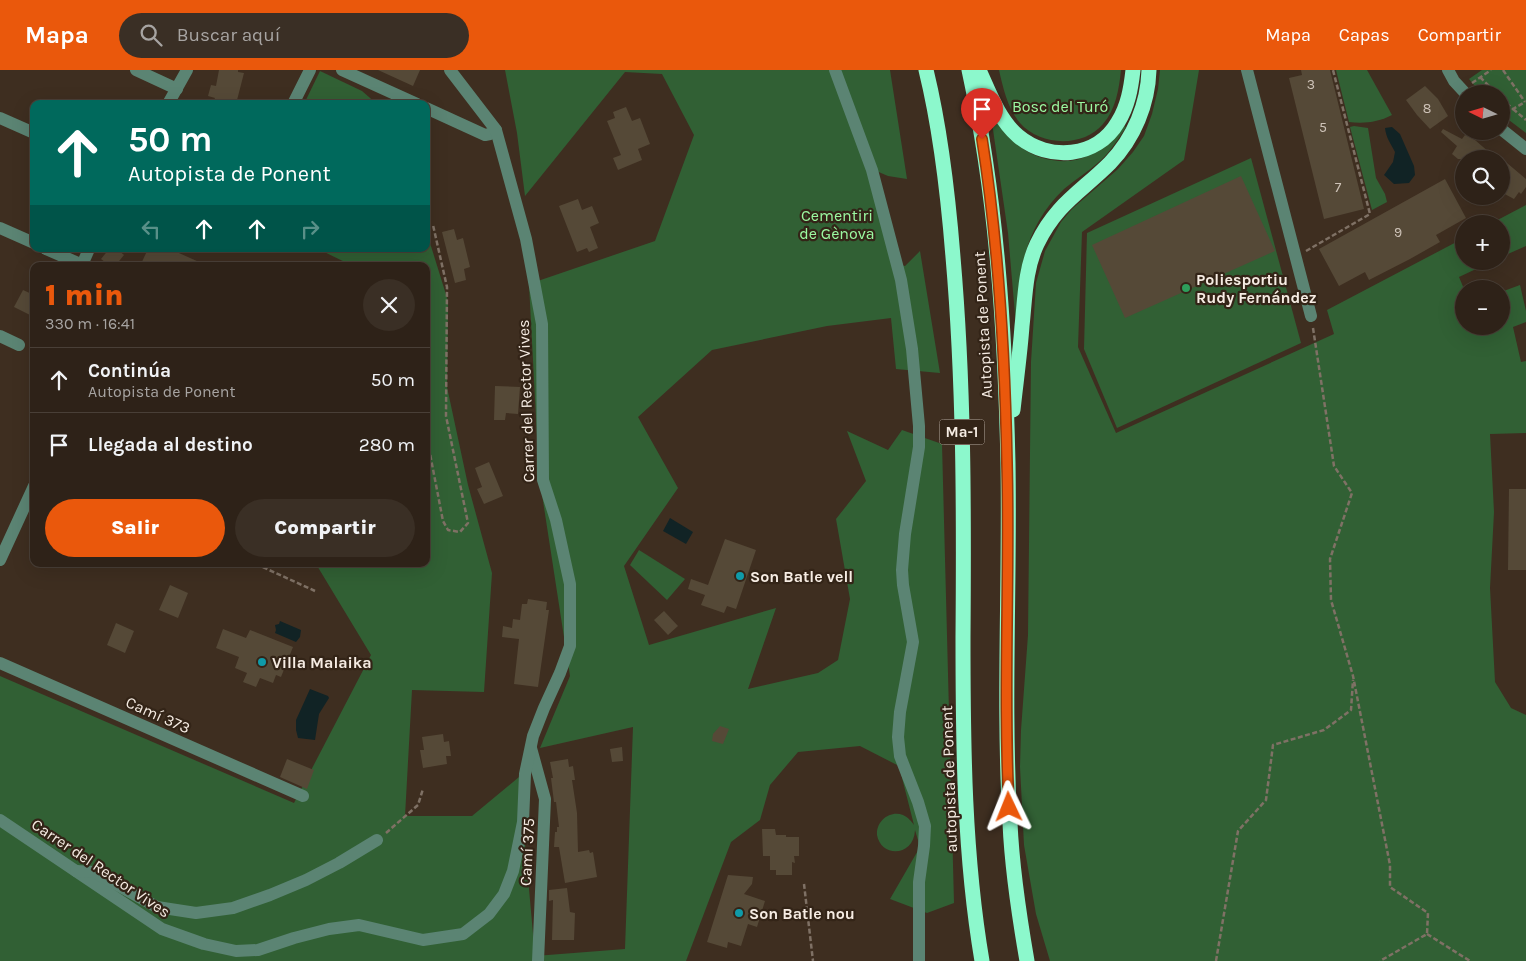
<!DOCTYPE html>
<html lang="es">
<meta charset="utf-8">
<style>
:root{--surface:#2e2218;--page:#3a2f25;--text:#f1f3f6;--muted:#a7a4a2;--line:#493f37;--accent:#ea580c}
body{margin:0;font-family:Karla,sans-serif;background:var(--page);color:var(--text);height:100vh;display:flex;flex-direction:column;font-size:19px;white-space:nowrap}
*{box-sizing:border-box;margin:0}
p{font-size:16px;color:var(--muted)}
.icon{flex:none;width:28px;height:28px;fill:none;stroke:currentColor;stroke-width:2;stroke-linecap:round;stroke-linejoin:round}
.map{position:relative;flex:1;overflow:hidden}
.details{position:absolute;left:30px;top:192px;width:400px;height:305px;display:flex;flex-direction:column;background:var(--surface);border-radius:10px;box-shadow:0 5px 20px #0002,0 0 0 1px var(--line)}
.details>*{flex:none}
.banner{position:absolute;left:30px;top:30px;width:400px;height:152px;border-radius:10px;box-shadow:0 5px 20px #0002,0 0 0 1px var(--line);background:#00695c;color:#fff;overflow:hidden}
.needle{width:32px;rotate:275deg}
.buttons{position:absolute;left:1455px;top:15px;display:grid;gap:10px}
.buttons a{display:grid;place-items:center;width:55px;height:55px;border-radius:50%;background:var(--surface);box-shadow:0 5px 20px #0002,0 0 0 1px var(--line);font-size:25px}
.pin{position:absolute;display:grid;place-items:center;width:42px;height:42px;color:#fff;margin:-51px -21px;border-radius:50% 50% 50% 0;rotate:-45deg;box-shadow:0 0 5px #0007}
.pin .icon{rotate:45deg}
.me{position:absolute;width:55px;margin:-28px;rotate:358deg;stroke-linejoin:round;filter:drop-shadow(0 0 4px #0008)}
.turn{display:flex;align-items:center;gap:18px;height:105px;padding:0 15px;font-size:22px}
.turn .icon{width:65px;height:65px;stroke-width:2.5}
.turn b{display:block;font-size:35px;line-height:42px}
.lanes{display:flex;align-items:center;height:48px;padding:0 15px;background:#0003;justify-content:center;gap:25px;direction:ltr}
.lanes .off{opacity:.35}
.round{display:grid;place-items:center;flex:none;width:52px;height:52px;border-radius:26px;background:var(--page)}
.summary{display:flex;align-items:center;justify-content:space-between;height:85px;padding:0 15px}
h1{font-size:30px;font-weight:800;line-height:38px;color:var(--accent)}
.cta{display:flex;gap:10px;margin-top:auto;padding:10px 15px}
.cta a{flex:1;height:58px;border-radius:30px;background:var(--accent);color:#fff;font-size:20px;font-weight:800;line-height:58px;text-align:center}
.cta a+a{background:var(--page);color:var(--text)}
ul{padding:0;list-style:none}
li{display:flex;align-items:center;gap:15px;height:65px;padding:0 15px;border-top:1px solid var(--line)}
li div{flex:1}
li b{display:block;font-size:19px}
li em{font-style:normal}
header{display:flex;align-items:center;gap:30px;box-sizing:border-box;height:70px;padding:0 25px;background:var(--accent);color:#fff}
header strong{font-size:24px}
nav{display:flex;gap:28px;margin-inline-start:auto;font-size:18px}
.search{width:350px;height:45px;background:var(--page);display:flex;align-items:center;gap:12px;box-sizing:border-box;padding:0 18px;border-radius:28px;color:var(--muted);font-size:19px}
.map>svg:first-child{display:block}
.green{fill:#316034}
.water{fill:#112325}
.building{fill:#554937}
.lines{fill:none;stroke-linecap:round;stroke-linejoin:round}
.path{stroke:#7f7165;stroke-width:2.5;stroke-dasharray:5 2.5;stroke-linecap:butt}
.minor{stroke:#5b8473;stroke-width:12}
.highway{stroke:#8cf8cc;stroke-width:15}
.route-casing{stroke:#983908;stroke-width:12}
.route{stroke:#ea580c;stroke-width:9}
.leisure-dot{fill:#2e9e5b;stroke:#332417;stroke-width:2}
.culture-dot{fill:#0f9aa8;stroke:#332417;stroke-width:2}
.labels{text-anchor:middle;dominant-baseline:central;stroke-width:4.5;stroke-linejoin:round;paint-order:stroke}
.number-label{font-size:14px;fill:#cec3b8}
.shield{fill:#332417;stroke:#bcb0a6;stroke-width:1}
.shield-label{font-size:15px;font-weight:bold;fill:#f6ece3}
.park-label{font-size:16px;fill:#9bf9a1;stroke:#332417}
.poi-label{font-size:16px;font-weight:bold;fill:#f6ece3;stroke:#332417;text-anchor:start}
.street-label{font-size:16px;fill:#f6ece3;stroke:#332417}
</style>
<header>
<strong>Mapa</strong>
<div class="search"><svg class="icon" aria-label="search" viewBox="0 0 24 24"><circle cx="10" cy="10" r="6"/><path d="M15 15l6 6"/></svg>Buscar aquí</div>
<nav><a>Mapa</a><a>Capas</a><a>Compartir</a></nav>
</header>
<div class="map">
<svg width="1526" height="891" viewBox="0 0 1526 891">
<rect width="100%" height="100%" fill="#3e2e20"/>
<!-- green -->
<g class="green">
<path d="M505 0H890L907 109 888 106 867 97 894 194 905 196 920 181 940 303 896 299 891 248 827 256 712 280 638 347 678 418 624 496 649 575 776 538 748 619 818 603 838 590 850 529 836 449 866 411 847 361 888 380 902 360 942 374 954 833 927 843 890 829 920 777 915 760C914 787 881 788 877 765 876 751 890 740 903 745 908 747 912 752 914 755L899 696 860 676 798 682 770 715 760 750 731 772 686 891H0V606L294 733 371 585 316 494H426V196H349V194L318 179H426V160L448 231 447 317 468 415 492 503 484 622 412 620 405 746H472L519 707 535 886 625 879 633 657 540 678 570 606 539 405 529 214 655 171 694 65 662 4 625 2 525 126 517 63Z"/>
<path d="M999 0H1121C1119 19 1116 39 1103 54 1083 78 1040 76 1020 53 1008 39 1003 18 999 0Z"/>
<path d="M1160 0H1199L1184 90 1082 162 1078 277 1116 363 1334 264 1327 240 1464 168V191H1493L1459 207 1464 219V256H1501V222L1520 215 1526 241V252L1513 257 1521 292 1526 291V363L1490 364 1494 442 1490 518 1495 612 1511 638 1526 645V891H1050L1036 844 1024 775 1020 697 1021 660 1028 565 1031 292 1036 213 1045 181 1061 152 1072 139 1118 99 1133 82 1144 66 1152 44 1158 19Z"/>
<path d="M1336 0H1367L1392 45C1379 52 1364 54 1349 52Z"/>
<path d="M1482 0H1526V63L1501 44V24H1482L1469 9Z"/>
<path d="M320 1 362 21 377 34H304Z"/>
<path d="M990 39C999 49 1015 73 1025 80 1041 91 1072 96 1088 85 1101 77 1112 65 1124 56L1126 57C1118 69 1111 81 1100 91 1089 101 1076 109 1064 119 1025 156 1017 204 1016 256L1008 163Z"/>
<path d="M1354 56 1368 58 1376 108 1385 124 1387 132 1372 140 1350 57Z"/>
<path d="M1251 88 1301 273 1117 358 1084 279 1087 163Z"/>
<path d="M1526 135V176L1501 187V154H1490Z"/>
<path d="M639 480 685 509 667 530 630 495Z"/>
</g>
<!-- water -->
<g class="water">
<path d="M1392 57 1400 64 1414 96 1415 105 1409 113 1394 114 1384 105 1393 92 1395 82C1391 74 1386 68 1385 58Z"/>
<path d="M670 448 693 462 686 474 663 461Z"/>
<path d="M280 551 301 560 300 567 296 572 275 563 276 560 275 555 279 554Z"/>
<path d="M310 619 328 626 329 628 319 644 315 670 298 668 296 660V650Z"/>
</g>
<!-- building -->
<g class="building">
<path d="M219 0H238V2L244 3 236 34H229L214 30 215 28 208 26 211 15 216 16Z"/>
<path d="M378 0H420L413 16Z"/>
<path d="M1301 0H1330L1364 139 1324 149 1289 8 1302 5Z"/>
<path d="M1425 16 1438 29 1448 46 1430 59 1417 45 1406 30Z"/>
<path d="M626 37 632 51 640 48 650 74 638 79 642 90 618 100 613 88 621 85 607 51 615 48 613 42Z"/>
<path d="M1443 59 1462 69 1465 65 1475 70 1497 89H1458L1452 84 1457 76 1441 62Z"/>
<path d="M1501 88 1526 109V117L1521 124 1519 122 1514 129 1501 122Z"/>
<path d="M1241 106 1275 181 1125 248 1092 175Z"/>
<path d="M1445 109 1466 148 1436 165 1440 172 1410 189 1369 210 1365 202 1339 216 1319 179Z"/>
<path d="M578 129 582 140 592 136 599 153 590 157 598 178 589 182 587 178 577 182 559 136Z"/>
<path d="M454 159 457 170 463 168 470 197 464 199 466 210 455 213 442 162Z"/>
<path d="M109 179H117L124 185 115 196H110L101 189Z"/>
<path d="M148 179H170L208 196H140Z"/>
<path d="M23 220 34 225V247L14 237Z"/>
<path d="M495 316 520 317 518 344 506 343 505 350H494Z"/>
<path d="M489 392 503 426 484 434 477 419 482 417 475 398Z"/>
<path d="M1509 419H1526V500H1508Z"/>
<path d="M725 469 756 480 736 539 727 536 724 543 701 535 705 525 688 519 691 509 708 515Z"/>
<path d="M170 515 188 523 178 548 159 540Z"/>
<path d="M528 529 547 532 546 540H549L538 617 514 614 519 569 502 567 503 556 512 558 513 549 520 550 522 534H527Z"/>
<path d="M664 541 678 556 668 565 654 550Z"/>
<path d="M116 553 134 561 125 583 107 575Z"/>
<path d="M223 559 246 568 250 560 293 577 281 607 276 605 273 613 260 608 256 617 243 612 247 603 235 598 239 587 216 578Z"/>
<path d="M720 656 729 659 723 674 712 671 713 664Z"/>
<path d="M443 664 444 672 449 671 451 686H446L447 694 423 698 420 680H424L422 667Z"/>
<path d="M622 677 623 691 612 692 610 679Z"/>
<path d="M287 689 314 700 307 719 280 707Z"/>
<path d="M568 689 569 697 573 696 575 710H572L577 743 578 782 589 780 590 783 593 782 597 807 565 813 559 777H554L555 762H557V757H559L556 732H554L551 708H553L550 692Z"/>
<path d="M762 759H775L776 765H786V767H799V786H794L795 793 792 792V805H776V800H770V786H763Z"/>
<path d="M728 805 753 807 752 814 744 824 765 831 757 857 748 854 741 876 728 872 727 878 707 872Z"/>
<path d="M567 818 570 842 575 843 574 870H552L553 830 549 831V820Z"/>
</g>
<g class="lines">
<!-- path -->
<g class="path">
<path d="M1503 0 1525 32"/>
<path d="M1480 7 1497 24"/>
<path d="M1472 13 1491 0"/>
<path d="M1501 28 1513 39 1525 32"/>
<path d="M1513 39 1526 50"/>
<path d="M1306 181 1370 144 1333 0"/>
<path d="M1313 258 1334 396 1352 423 1330 489 1331 530 1353 606 1390 795V817L1428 843 1427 864 1380 891"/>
<path d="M426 363 443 451 448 460 460 462 468 453 446 346 447 217 433 155"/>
<path d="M256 494 315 521"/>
<path d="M386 763 418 735 423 719"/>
<path d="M804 814 813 891"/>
<path d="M1427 864 1470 891"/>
<path d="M1216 891 1238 761 1266 730 1273 675 1324 660 1351 640 1353 610"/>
</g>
<!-- minor -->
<g class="minor">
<path d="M136 0 177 19"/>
<path d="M342 0 417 34"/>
<path d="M835 0 872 100 901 210 912 279 919 356V377L905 464 902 500 903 515 913 572 900 642 898 667 900 686 918 732 925 756 924 776 919 812V891"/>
<path d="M1247 0 1311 246"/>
<path d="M1448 0 1454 11 1466 24"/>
<path d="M168 34 187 0"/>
<path d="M293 34 310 0"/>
<path d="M426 38 485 65 490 64 496 60"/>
<path d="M0 48 34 63"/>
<path d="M1501 59 1526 79"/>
<path d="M0 158 34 173"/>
<path d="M46 179 85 196"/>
<path d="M82 195 89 179"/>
<path d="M0 266 19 275"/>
<path d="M0 490 34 416"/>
<path d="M0 593 303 726"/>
<path d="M531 678 545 729 538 891"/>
<path d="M0 750 162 859 204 874 236 881 258 880 294 868 329 859 359 855 423 870 463 864 489 844 504 824 513 801 523 752 525 704 533 666 544 638 560 603 570 576V514L556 450 543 410 542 254 526 169 496 60 450 0"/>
<path d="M76 801 94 802 157 837 196 843 233 838 270 825 306 810 339 793 377 770"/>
</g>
<!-- highway -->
<g class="highway">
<path d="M926 0C941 61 948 124 953 187 964 314 964 441 963 568 963 676 964 785 982 891"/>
<path d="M969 0C997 129 1005 261 1008 393 1010 513 1003 633 1010 753 1012 799 1019 845 1027 891"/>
<path d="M979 0C989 22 999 50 1018 66 1049 92 1097 88 1118 52 1128 36 1131 18 1133 0"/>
<path d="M1013 340C1016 312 1020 284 1022 256 1025 229 1025 199 1037 174 1056 134 1081 122 1110 93 1134 68 1148 34 1149 0"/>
</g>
</g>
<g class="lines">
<defs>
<path id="route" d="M982 69C999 176 1005 284 1007 393 1010 508 1003 623 1009 737"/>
</defs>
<!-- route casing -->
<use href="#route" class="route-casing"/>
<!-- route -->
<use href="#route" class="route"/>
</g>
<!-- markers -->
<circle class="leisure-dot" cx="1186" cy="218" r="5"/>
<g class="culture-dot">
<circle cx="740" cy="506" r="5"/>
<circle cx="262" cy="592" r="5"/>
<circle cx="739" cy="843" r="5"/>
</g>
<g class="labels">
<!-- number labels -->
<g class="number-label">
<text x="1311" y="14">3</text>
<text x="1427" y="38">8</text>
<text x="1323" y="57">5</text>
<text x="1338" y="117">7</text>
<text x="1398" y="162">9</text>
</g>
<!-- shield labels -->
<rect class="shield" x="939.5" y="349.5" width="45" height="25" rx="4"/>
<g class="shield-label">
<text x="962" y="362">Ma-1</text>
</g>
<!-- park labels -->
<g class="park-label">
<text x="1060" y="36">Bosc del Turó</text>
<text x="837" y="145">Cementiri<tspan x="837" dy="18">de Gènova</tspan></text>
</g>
<!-- poi labels -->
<g class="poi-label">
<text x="1196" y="209">Poliesportiu<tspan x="1196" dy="18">Rudy Fernández</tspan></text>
<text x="750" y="506">Son Batle vell</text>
<text x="272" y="592">Villa Malaika</text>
<text x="749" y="843">Son Batle nou</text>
</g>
<!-- street labels -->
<g class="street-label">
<text transform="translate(983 255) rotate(-93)">Autopista de Ponent</text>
<text transform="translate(526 331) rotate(-92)">Carrer del Rector Vives</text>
<text transform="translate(158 645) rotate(24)">Camí 373</text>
<text transform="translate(949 709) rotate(-92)">autopista de Ponent</text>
<text transform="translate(527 782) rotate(-87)">Camí 375</text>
<text transform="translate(101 798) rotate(34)">Carrer del Rector Vives</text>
</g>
</g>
</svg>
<div class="buttons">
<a><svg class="needle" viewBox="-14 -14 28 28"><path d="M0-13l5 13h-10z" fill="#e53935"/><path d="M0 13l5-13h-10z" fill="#a7a4a2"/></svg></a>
<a><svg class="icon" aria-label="search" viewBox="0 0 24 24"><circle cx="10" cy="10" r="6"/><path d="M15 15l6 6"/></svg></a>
<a>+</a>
<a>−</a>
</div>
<div class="pin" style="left:982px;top:69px;background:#d93025"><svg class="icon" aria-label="arrive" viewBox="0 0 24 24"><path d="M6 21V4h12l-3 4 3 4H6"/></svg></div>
<svg class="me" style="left:1009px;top:737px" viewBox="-20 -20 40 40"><path d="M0-17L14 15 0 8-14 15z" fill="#ea580c" stroke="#fff" stroke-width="4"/></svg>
<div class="banner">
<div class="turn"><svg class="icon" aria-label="ahead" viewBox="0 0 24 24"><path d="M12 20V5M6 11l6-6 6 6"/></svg><div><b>50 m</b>Autopista de Ponent</div></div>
<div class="lanes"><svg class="icon off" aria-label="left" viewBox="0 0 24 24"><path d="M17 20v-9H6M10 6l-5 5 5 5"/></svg><svg class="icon" aria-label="ahead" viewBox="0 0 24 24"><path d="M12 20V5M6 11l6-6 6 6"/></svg><svg class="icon" aria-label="ahead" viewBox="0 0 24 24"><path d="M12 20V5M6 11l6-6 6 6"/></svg><svg class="icon off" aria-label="right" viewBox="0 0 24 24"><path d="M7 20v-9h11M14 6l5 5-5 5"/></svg></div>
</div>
<section class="details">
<div class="summary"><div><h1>1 min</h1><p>330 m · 16:41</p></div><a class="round"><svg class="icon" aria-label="close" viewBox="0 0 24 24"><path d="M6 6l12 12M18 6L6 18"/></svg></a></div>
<ul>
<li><svg class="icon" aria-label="ahead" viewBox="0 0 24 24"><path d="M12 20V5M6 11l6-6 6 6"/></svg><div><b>Continúa</b><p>Autopista de Ponent</p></div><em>50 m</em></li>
<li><svg class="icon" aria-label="arrive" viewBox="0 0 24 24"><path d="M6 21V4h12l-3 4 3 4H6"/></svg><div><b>Llegada al destino</b></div><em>280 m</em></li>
</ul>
<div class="cta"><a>Salir</a><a>Compartir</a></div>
</section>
</div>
